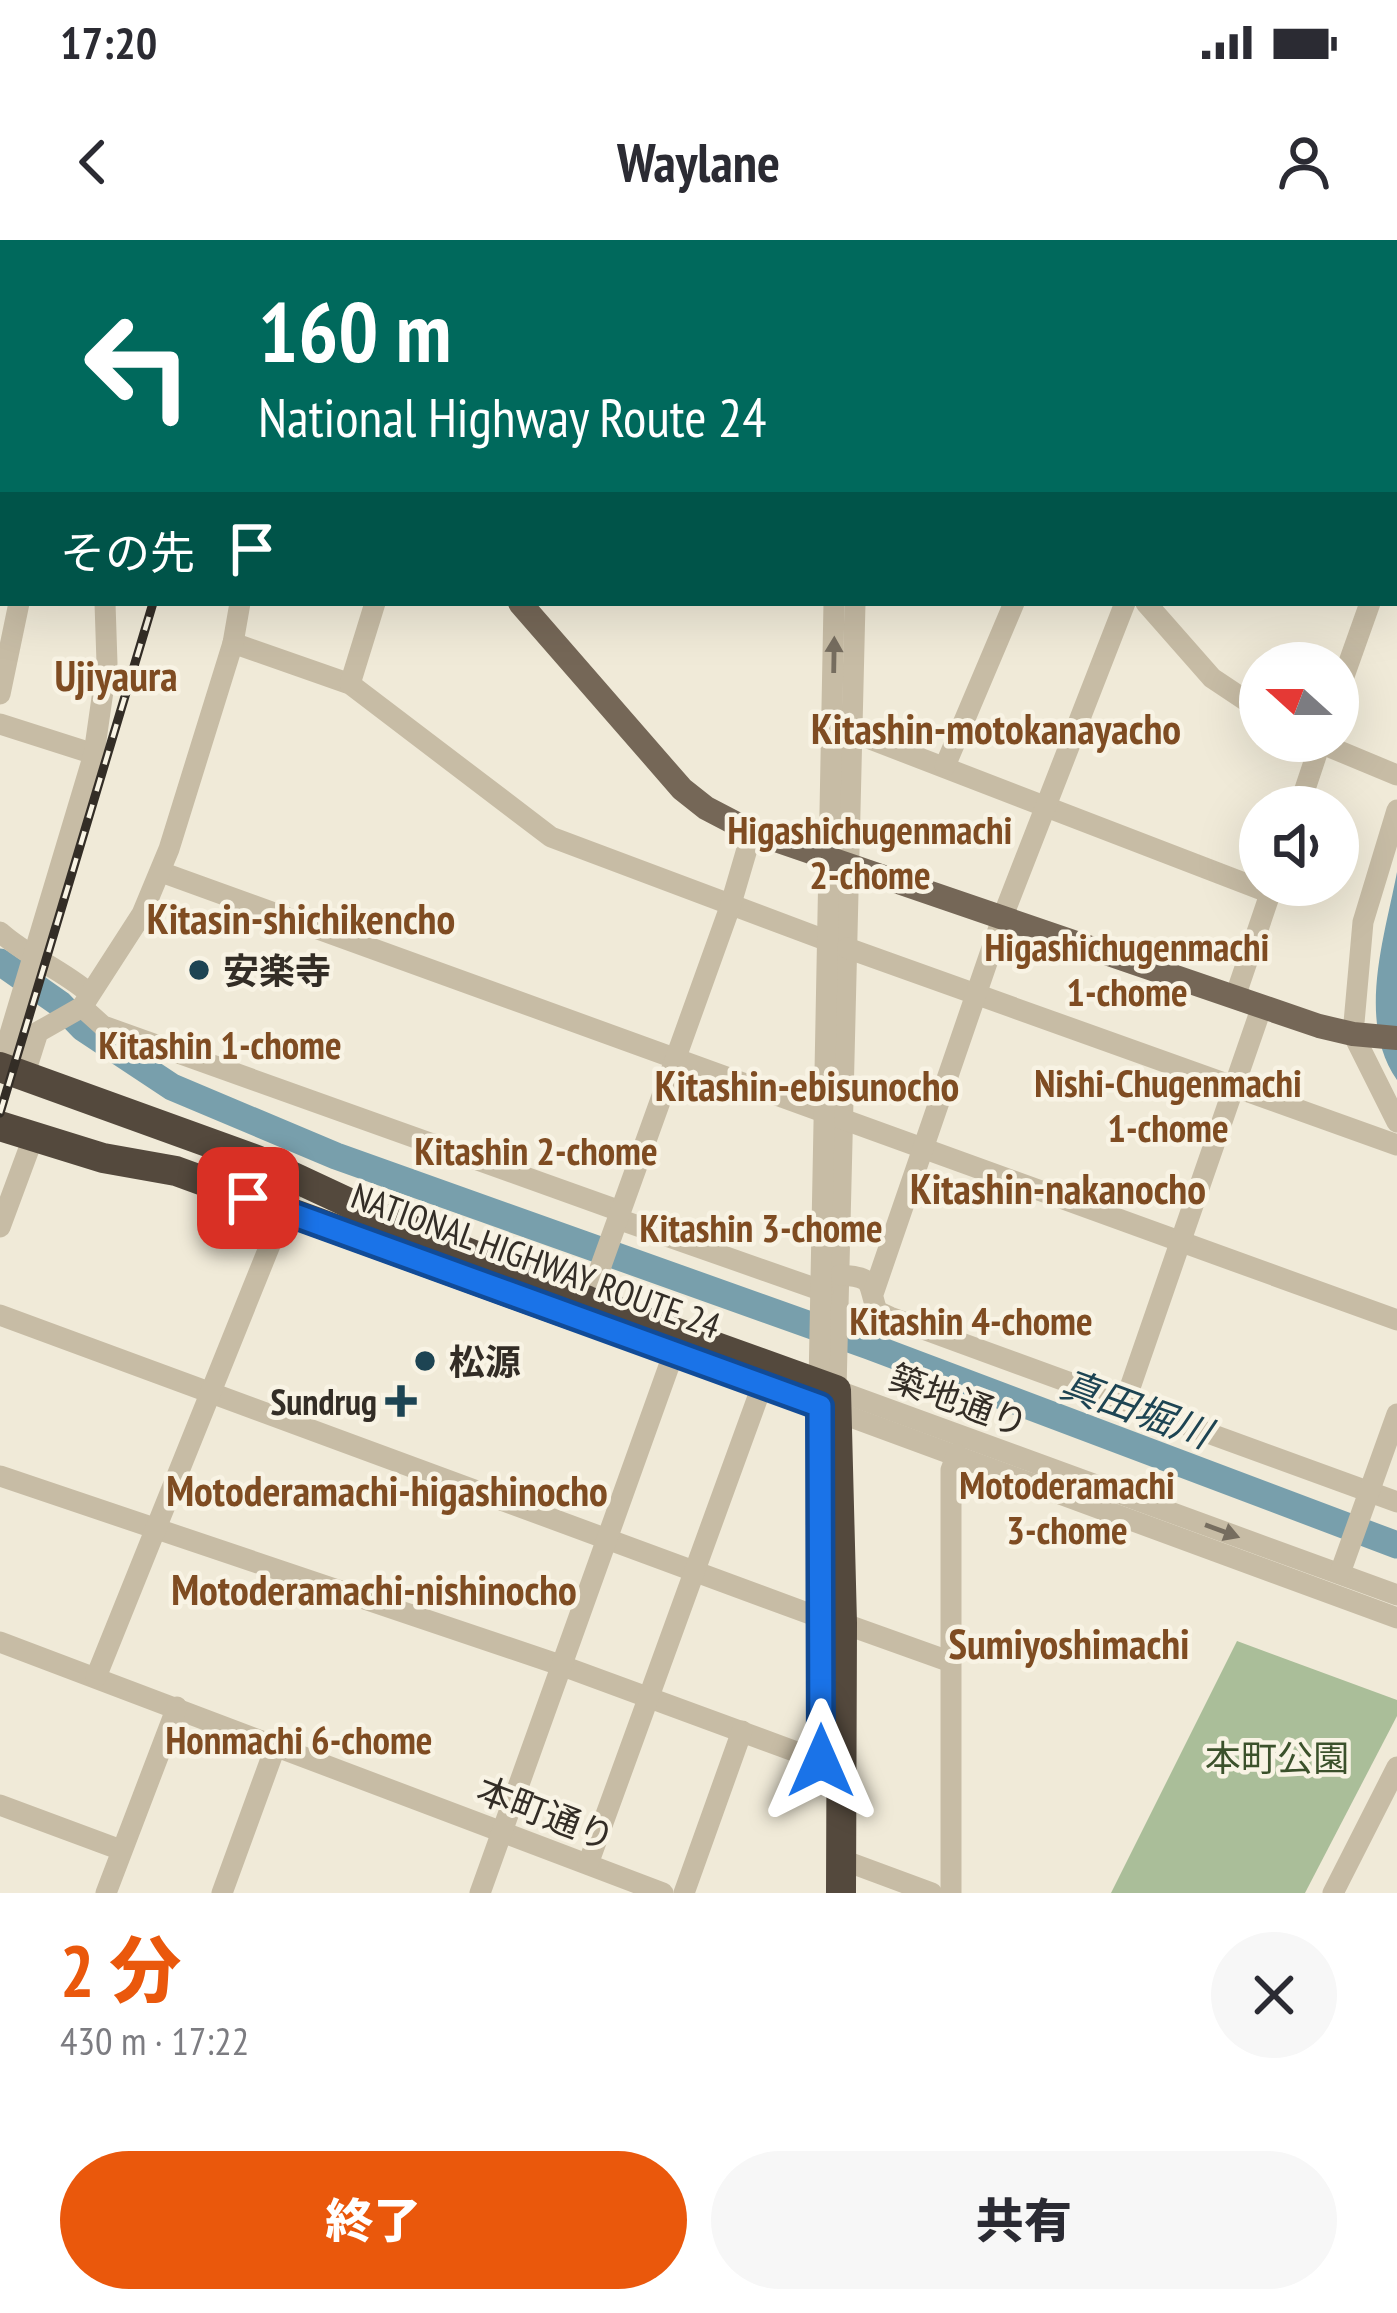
<!DOCTYPE html>
<html lang="ja">
<meta charset="utf-8">
<style>
:root{--surface:#fff;--page:#f7f7f7;--text:#2b2b33;--muted:#7c7c81;--accent:#ea580c}
body{margin:0;font-family:"PT Sans Narrow","Noto Sans JP",sans-serif;background:var(--page);color:var(--text);height:100vh;display:flex;flex-direction:column;font-size:45px;white-space:nowrap}
*{box-sizing:border-box;margin:0}
p{font-size:39px;color:var(--muted)}
.icon{flex:none;width:66px;height:66px;fill:none;stroke:currentColor;stroke-width:2;stroke-linecap:round;stroke-linejoin:round}
.map{position:relative;height:1653px;overflow:hidden}
.sheet{display:flex;flex-direction:column;background:var(--surface);flex:1}
.sheet>*{flex:none}
.hud{position:absolute;left:0px;top:0px;width:1398px;height:366px;box-shadow:0 12px 48px #0002;background:#00695c;color:#fff;overflow:hidden}
.needle{width:78px;rotate:291deg}
.controls{position:absolute;left:1239px;top:402px;display:grid;gap:24px}
.controls a{display:grid;place-items:center;width:120px;height:120px;border-radius:50%;background:var(--surface);box-shadow:0 12px 48px #0002;font-size:60px}
.pin{position:absolute;display:grid;place-items:center;width:102px;height:102px;color:#fff;margin:-51px;border-radius:24px;box-shadow:0 6px 18px #0006}
.me{position:absolute;width:132px;margin:-66px;rotate:0deg;stroke-linejoin:round;filter:drop-shadow(0 0 9px #0008)}
.turn{display:flex;align-items:center;gap:42px;height:252px;padding:0 60px;font-size:54px}
.turn .icon{width:156px;height:156px;stroke-width:2.5}
.turn b{display:block;font-size:84px;line-height:102px}
.then{display:flex;align-items:center;height:114px;padding:0 60px;background:#0003;gap:24px;font-size:45px}
.round{display:grid;place-items:center;flex:none;width:126px;height:126px;border-radius:63px;background:var(--page)}
.headline{display:flex;align-items:center;justify-content:space-between;height:204px;padding:0 60px}
h1{font-size:72px;font-weight:800;line-height:90px;color:var(--accent)}
.primary-button{display:flex;gap:24px;margin-top:auto;padding:24px 60px}
.primary-button a{flex:1;height:138px;border-radius:72px;background:var(--accent);color:#fff;font-size:48px;font-weight:800;line-height:138px;text-align:center}
.primary-button a+a{background:var(--page);color:var(--text)}
.status{display:flex;justify-content:space-between;align-items:center;height:84px;padding:0 60px;background:var(--surface);direction:ltr}
.status svg{height:33px;fill:currentColor}
header{display:flex;justify-content:space-between;align-items:center;height:156px;padding:0 60px;background:var(--surface);font-size:54px;font-weight:800}
.map>svg:first-child{display:block}
.green{fill:#aabe99}
.water{fill:#789fac}
.lines{fill:none;stroke-linecap:round;stroke-linejoin:round}
.river{stroke:#789fac;stroke-width:27}
.minor{stroke:#c7bca5;stroke-width:21}
.major{stroke:#756757;stroke-width:24}
.highway{stroke:#54493d;stroke-width:30}
.rail-casing{stroke:#332d26;stroke-width:9}
.rail{stroke:#f8f3e4;stroke-width:4.5;stroke-dasharray:14;stroke-linecap:butt}
.oneway{fill:#766d5f}
.route-casing{stroke:#114b97;stroke-width:30}
.route{stroke:#1a73e8;stroke-width:21}
.poi-dot{fill:#1d4453;stroke:#f8f3e4;stroke-width:4.5}
.labels{text-anchor:middle;dominant-baseline:central;stroke-width:9;stroke-linejoin:round;paint-order:stroke}
.poi-label{font-size:36px;font-weight:bold;fill:#332d26;stroke:#f8f3e4;text-anchor:start}
.street-label{font-size:36px;fill:#332d26;stroke:#f8f3e4}
.park-label{font-size:36px;fill:#3b512b;stroke:#f8f3e4}
.neighbourhood-label{font-size:39px;font-weight:bold;fill:#7f4c22;stroke:#f8f3e4}
.water-label{font-size:39px;font-style:italic;fill:#1d4453;stroke:#f8f3e4}
.quarter-label{font-size:42px;font-weight:bold;fill:#7f4c22;stroke:#f8f3e4}
</style>
<div class="status"><b>17:20</b><svg viewBox="0 0 49 12"><path d="M0 12V9h3v3zM5 12V6h3v6zM10 12V3h3v9zM15 12V0h3v12zM26 1h20v11H26zM47 4h2v5h-2z"/></svg></div>
<header><svg class="icon" aria-label="back" viewBox="0 0 24 24"><path d="M15 5l-7 7 7 7"/></svg>Waylane<svg class="icon" aria-label="person" viewBox="0 0 24 24"><circle cx="12" cy="8" r="4"/><path d="M4 21q1-7 8-7t8 7"/></svg></header>
<div class="map">
<svg width="1397" height="1653" viewBox="0 0 1397 1653">
<rect width="100%" height="100%" fill="#f0ead8"/>
<!-- green -->
<path class="green" d="M1237 1401 1397 1460V1476L1305 1653H1111Z"/>
<!-- water -->
<path class="water" d="M1397 632V840C1356 781 1385 696 1397 632Z"/>
<g class="lines">
<!-- river -->
<path class="river" d="M0 722 60 764 83 788 172 847 336 916 869 1106 1397 1305"/>
<!-- minor -->
<g class="minor">
<path d="M726 0 727 3"/>
<path d="M973 0 981 3"/>
<path d="M108 3V0"/>
<path d="M192 3 193 0"/>
<path d="M325 3 326 0"/>
<path d="M598 3 605 0"/>
<path d="M909 3 910 0"/>
<path d="M930 3 932 0"/>
<path d="M1049 3 1050 0"/>
<path d="M1176 3 1178 0"/>
<path d="M1303 3 1304 0"/>
<path d="M1395 161 1397 162"/>
<path d="M0 285 3 286"/>
<path d="M1395 291 1397 285"/>
<path d="M855 363 836 1150 1397 1355"/>
<path d="M1146 363 1212 438 1260 470"/>
<path d="M233 403 350 444 551 597 828 701"/>
<path d="M350 444 375 363"/>
<path d="M1338 453 1370 363"/>
<path d="M0 454 19 363"/>
<path d="M0 484 94 514"/>
<path d="M852 492 1270 653"/>
<path d="M1315 501 1397 535"/>
<path d="M945 526 1014 363"/>
<path d="M1299 567 1321 501"/>
<path d="M1397 570 1363 682 1353 794 1397 882"/>
<path d="M161 632 1397 1080"/>
<path d="M0 692C28 717 61 729 89 753"/>
<path d="M847 708 1397 905"/>
<path d="M1235 757 1273 645"/>
<path d="M82 767 103 786 620 971"/>
<path d="M0 827 94 514 107 423 105 363"/>
<path d="M24 836 38 792 82 767 142 674 169 609 233 403 240 363"/>
<path d="M618 979 823 1051"/>
<path d="M0 987 33 898"/>
<path d="M840 1035C876 1037 867 1043 877 1071L890 1077 1397 1262"/>
<path d="M874 1051 1003 676 1125 363"/>
<path d="M584 1073 730 667 752 592"/>
<path d="M0 1075 821 1378"/>
<path d="M819 1144 834 363"/>
<path d="M1125 1162 1262 766"/>
<path d="M837 1172 1397 1378"/>
<path d="M0 1236 560 1425 821 1521"/>
<path d="M1340 1333 1397 1174"/>
<path d="M842 1383 951 1422"/>
<path d="M0 1402 663 1653"/>
<path d="M96 1437 297 938"/>
<path d="M0 1565 121 1610"/>
<path d="M840 1619 932 1653"/>
<path d="M588 1624 763 1143"/>
<path d="M106 1653 177 1467"/>
<path d="M222 1653 276 1505"/>
<path d="M480 1653 674 1112"/>
<path d="M684 1653 742 1491"/>
<path d="M951 1653V1230L957 1214"/>
<path d="M1333 1653 1397 1527"/>
</g>
<!-- major -->
<path class="major" d="M520 363 682 549 706 568 752 592 1319 786 1353 794 1397 798"/>
<!-- highway -->
<g class="highway">
<path d="M0 827 257 920 377 976 588 1061 836 1150 842 1383 841 1653"/>
<path d="M0 886 103 918 176 931 574 1076"/>
</g>
<defs>
<g id="rail">
<path d="M262 3 263 0"/>
<path d="M0 873 153 363"/>
</g>
</defs>
<!-- rail casing -->
<use href="#rail" class="rail-casing"/>
<!-- rail -->
<use href="#rail" class="rail"/>
</g>
<!-- one-way arrows -->
<defs><path id="oneway-solid" d="M-6-.8H1V-3.2L6.5 0L1 3.2V.8H-6Z" transform="scale(3)"/></defs>
<g class="oneway">
<use href="#oneway-solid" transform="translate(834 415) rotate(-89)"/>
<use href="#oneway-solid" transform="translate(1222 1291) rotate(20)"/>
</g>
<g class="lines">
<defs>
<path id="route" d="M248 958 820 1166 821 1521"/>
</defs>
<!-- route casing -->
<use href="#route" class="route-casing"/>
<!-- route -->
<use href="#route" class="route"/>
</g>
<!-- markers -->
<g class="poi-dot">
<circle cx="199" cy="730" r="12"/>
<circle cx="425" cy="1121" r="12"/>
<path d="M395 1143h12v12h12v12h-12v12h-12v-12h-12v-12h12z"/>
</g>
<g class="labels">
<!-- poi labels -->
<g class="poi-label">
<text x="223" y="730">安楽寺</text>
<text x="449" y="1121">松源</text>
<text x="377" y="1161" text-anchor="end">Sundrug</text>
</g>
<!-- street labels -->
<g class="street-label">
<text transform="translate(536 1020) rotate(20)">NATIONAL HIGHWAY ROUTE 24</text>
<text transform="translate(959 1160) rotate(20)">築地通り</text>
<text transform="translate(546 1573) rotate(21)">本町通り</text>
</g>
<!-- park labels -->
<g class="park-label">
<text x="1277" y="1517">本町公園</text>
</g>
<!-- neighbourhood labels -->
<g class="neighbourhood-label">
<text x="870" y="589">Higashichugenmachi<tspan x="870" dy="45">2-chome</tspan></text>
<text x="1127" y="706">Higashichugenmachi<tspan x="1127" dy="45">1-chome</tspan></text>
<text x="220" y="804">Kitashin 1-chome</text>
<text x="1168" y="842">Nishi-Chugenmachi<tspan x="1168" dy="45">1-chome</tspan></text>
<text x="536" y="910">Kitashin 2-chome</text>
<text x="761" y="987">Kitashin 3-chome</text>
<text x="971" y="1080">Kitashin 4-chome</text>
<text x="1067" y="1244">Motoderamachi<tspan x="1067" dy="45">3-chome</tspan></text>
<text x="299" y="1499">Honmachi 6-chome</text>
</g>
<!-- water labels -->
<g class="water-label">
<text transform="translate(1136 1168) rotate(20)">真田堀川</text>
</g>
<!-- quarter labels -->
<g class="quarter-label">
<text x="116" y="435">Ujiyaura</text>
<text x="996" y="488">Kitashin-motokanayacho</text>
<text x="301" y="678">Kitasin-shichikencho</text>
<text x="807" y="845">Kitashin-ebisunocho</text>
<text x="1058" y="948">Kitashin-nakanocho</text>
<text x="387" y="1250">Motoderamachi-higashinocho</text>
<text x="374" y="1349">Motoderamachi-nishinocho</text>
<text x="1069" y="1403">Sumiyoshimachi</text>
</g>
</g>
</svg>
<div class="controls">
<a><svg class="needle" viewBox="-14 -14 28 28"><path d="M0-13l5 13h-10z" fill="#e53935"/><path d="M0 13l5-13h-10z" fill="#7c7c81"/></svg></a>
<a><svg class="icon" aria-label="sound" viewBox="0 0 24 24"><path d="M4 9h4l5-4v14l-5-4H4zM17 9q2 3 0 6"/></svg></a>
</div>
<div class="pin" style="left:248px;top:958px;background:#d93025"><svg class="icon" aria-label="arrive" viewBox="0 0 24 24"><path d="M6 21V4h12l-3 4 3 4H6"/></svg></div>
<svg class="me" style="left:821px;top:1521px" viewBox="-20 -20 40 40"><path d="M0-17L14 15 0 8-14 15z" fill="#1a73e8" stroke="#fff" stroke-width="4"/></svg>
<div class="hud">
<div class="turn"><svg class="icon" aria-label="left" viewBox="0 0 24 24"><path d="M17 20v-9H6M10 6l-5 5 5 5"/></svg><div><b>160 m</b>National Highway Route 24</div></div>
<div class="then">その先<svg class="icon" aria-label="arrive" viewBox="0 0 24 24"><path d="M6 21V4h12l-3 4 3 4H6"/></svg></div>
</div>
</div>
<section class="sheet">
<div class="headline"><div><h1>2 分</h1><p>430 m · 17:22</p></div><a class="round"><svg class="icon" aria-label="close" viewBox="0 0 24 24"><path d="M6 6l12 12M18 6L6 18"/></svg></a></div>
<div class="primary-button"><a>終了</a><a>共有</a></div>
</section>
